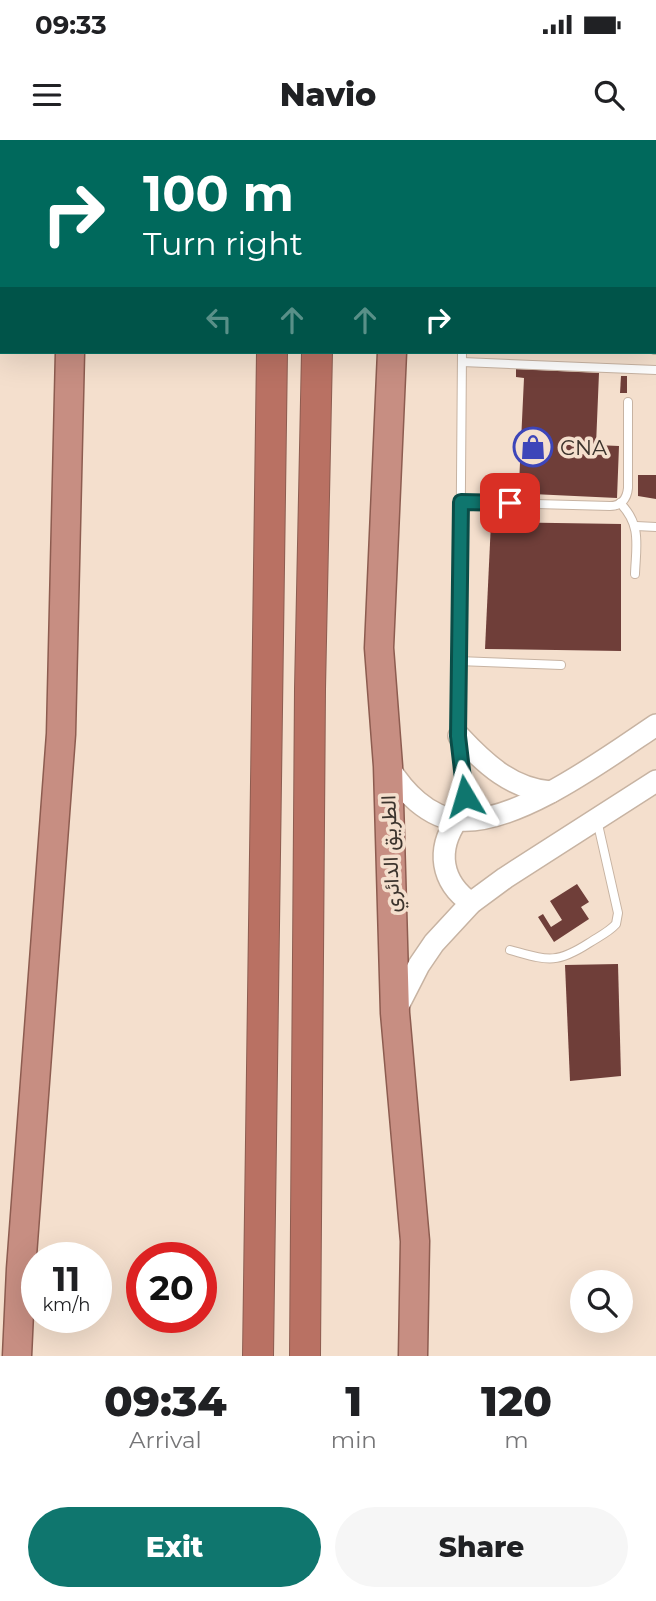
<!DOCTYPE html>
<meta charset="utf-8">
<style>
:root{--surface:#fff;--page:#f6f6f6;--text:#202124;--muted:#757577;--accent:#0f766e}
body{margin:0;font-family:Montserrat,Vazirmatn,sans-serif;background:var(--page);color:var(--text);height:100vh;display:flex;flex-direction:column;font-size:26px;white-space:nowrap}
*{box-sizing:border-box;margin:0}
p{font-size:23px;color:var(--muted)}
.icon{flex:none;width:38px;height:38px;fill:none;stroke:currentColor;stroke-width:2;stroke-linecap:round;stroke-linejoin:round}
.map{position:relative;height:1216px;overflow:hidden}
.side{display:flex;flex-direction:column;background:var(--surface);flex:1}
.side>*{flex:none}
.banner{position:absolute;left:0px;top:0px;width:656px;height:214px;box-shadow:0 7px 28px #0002;background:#00695c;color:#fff;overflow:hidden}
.controls{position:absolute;left:570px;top:1130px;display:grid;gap:14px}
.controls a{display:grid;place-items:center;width:63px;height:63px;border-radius:50%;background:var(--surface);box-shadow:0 7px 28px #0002;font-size:35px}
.speed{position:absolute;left:21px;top:1102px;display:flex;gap:14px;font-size:35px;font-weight:700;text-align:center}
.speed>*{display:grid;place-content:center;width:91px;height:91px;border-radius:50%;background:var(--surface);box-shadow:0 7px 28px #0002;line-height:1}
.speed small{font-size:18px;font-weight:400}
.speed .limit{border:10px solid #d22;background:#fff;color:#111}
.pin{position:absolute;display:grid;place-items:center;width:60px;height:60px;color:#fff;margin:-30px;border-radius:14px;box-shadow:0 4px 10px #0006}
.me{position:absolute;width:77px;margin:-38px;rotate:353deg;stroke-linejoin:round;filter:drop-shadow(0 0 5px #0008)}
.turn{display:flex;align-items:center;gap:24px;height:147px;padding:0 28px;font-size:32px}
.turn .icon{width:91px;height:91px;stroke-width:2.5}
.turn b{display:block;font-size:49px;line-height:60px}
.lanes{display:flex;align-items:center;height:66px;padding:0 28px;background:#0003;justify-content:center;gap:35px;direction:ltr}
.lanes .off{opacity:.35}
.eta{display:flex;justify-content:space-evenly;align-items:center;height:119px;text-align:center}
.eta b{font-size:42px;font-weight:800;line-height:49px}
.cta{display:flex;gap:14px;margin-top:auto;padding:14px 28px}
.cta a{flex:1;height:80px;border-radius:42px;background:var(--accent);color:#fff;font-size:28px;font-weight:800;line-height:80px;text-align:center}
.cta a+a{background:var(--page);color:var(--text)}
.status{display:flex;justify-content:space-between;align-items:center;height:49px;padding:0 35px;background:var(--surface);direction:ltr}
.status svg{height:19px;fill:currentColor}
header{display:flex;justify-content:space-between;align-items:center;height:91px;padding:0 28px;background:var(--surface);font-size:32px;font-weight:800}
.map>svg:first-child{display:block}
.building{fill:#6f3e39}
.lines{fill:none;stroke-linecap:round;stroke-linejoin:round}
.service-casing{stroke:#c7b3a2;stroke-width:10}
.tertiary-casing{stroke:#c7b3a2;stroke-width:24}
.trunk-casing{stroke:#8d5c50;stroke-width:31}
.motorway-casing{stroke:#8d5c50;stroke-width:32}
.service{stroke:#fff;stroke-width:8}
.tertiary{stroke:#fff;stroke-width:21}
.trunk{stroke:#c78e82;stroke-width:28}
.motorway{stroke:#b97163;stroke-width:30}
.route-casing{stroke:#0a4d48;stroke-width:18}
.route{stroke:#0f766e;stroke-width:12}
.labels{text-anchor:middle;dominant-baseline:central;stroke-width:7;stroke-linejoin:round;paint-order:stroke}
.poi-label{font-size:21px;fill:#3c342d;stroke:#f4dfcd;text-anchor:start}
.street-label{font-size:21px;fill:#3c342d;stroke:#f4dfcd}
</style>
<div class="status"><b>09:33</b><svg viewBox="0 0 49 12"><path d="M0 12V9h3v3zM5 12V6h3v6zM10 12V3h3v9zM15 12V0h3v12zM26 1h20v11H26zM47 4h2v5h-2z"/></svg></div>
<header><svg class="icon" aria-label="menu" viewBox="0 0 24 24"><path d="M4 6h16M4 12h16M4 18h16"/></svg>Navio<svg class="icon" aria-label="search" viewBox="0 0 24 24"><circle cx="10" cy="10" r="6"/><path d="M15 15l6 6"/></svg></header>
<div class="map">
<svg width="656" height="1216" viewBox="0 0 656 1216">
<rect width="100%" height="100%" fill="#f4dfcd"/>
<!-- building -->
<g class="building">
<path d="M516 229 599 233 596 305 619 306 617 358 511 353V344H519L524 238 516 237Z"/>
<path d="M621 236H627V253H620Z"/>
<path d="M638 335H656V359L638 356Z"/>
<path d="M491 382 621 384V511L485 509Z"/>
<path d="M577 744 589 762 581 767 589 779 554 802 538 777 543 774 551 787 562 780 550 761Z"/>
<path d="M618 824 621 936 570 941 565 825Z"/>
</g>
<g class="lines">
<defs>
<g id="service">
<path d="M463 2V0"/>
<path d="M654 174 656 173"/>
<path d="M654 210H656"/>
<path d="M462 212 459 596 462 639 471 677"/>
<path d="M462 222 656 230"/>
<path d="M461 362 610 366C621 366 627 359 628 348V262"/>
<path d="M620 363C642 385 636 406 635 434"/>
<path d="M636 386 656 387"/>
<path d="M458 521 561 525"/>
<path d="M510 810C547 820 555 825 589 803 598 797 609 792 616 784L618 773 597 680"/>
</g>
<g id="tertiary">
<path d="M459 596C485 624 512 649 551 652"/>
<path d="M388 626C403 651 428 678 459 680 517 685 608 617 656 585"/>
<path d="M457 680C436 710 441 742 471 763"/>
<path d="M397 868 419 825 434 803 471 763 505 738 656 641"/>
</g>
<g id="trunk">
<path d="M400 2V0"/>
<path d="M392 212 379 508 388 626 395 873 415 1101 413 1216"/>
<path d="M17 1216 21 1129 61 594 70 212"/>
</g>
<g id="motorway">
<path d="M85 2V0"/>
<path d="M276 2V0"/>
<path d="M323 2V0"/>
<path d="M258 1216 272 212"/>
<path d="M305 1216 310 549 317 212"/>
</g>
</defs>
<!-- service casing -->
<use href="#service" class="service-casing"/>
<!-- tertiary casing -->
<use href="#tertiary" class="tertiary-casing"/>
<!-- trunk casing -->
<use href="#trunk" class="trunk-casing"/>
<!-- motorway casing -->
<use href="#motorway" class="motorway-casing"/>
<!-- service -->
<use href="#service" class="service"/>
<!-- tertiary -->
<use href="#tertiary" class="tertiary"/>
<!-- trunk -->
<use href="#trunk" class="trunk"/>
<!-- motorway -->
<use href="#motorway" class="motorway"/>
</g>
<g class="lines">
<defs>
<path id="route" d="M465 656 458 596 461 362 510 363"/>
</defs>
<!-- route casing -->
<use href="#route" class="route-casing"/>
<!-- route -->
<use href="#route" class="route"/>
</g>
<!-- icons -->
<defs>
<symbol id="shop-ring" viewBox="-11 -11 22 22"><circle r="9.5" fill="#f4dfcd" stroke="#3d45b9" stroke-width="1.5"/><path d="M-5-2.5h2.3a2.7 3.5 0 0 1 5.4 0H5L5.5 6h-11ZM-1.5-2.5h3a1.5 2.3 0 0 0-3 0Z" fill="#3d45b9"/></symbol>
</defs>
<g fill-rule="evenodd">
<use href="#shop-ring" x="511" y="285" width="44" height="44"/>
</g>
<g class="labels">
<!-- poi labels -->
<g class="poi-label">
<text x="560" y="307">CNA</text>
</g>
<!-- street labels -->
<g class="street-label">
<text transform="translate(390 714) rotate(-92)">الطريق الدائري</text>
</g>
</g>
</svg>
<div class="controls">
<a><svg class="icon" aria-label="search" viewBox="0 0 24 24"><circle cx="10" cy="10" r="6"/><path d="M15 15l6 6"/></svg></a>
</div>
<div class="speed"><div>11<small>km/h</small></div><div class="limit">20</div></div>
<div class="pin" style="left:510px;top:363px;background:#d93025"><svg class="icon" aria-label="arrive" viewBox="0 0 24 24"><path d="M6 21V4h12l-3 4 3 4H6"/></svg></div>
<svg class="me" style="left:465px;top:656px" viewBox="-20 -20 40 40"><path d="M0-17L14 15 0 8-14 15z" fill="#0f766e" stroke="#fff" stroke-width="4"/></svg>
<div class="banner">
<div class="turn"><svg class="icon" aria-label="right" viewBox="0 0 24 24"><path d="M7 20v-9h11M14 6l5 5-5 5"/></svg><div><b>100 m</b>Turn right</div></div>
<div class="lanes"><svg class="icon off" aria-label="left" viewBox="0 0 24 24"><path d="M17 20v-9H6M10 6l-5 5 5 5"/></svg><svg class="icon off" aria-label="ahead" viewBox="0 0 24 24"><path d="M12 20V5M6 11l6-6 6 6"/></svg><svg class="icon off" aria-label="ahead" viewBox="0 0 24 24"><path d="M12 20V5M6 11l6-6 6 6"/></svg><svg class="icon" aria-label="right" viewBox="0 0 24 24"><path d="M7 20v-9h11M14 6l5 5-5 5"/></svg></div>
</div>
</div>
<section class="side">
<div class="eta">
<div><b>09:34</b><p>Arrival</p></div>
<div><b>1</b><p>min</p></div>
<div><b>120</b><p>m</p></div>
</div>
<div class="cta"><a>Exit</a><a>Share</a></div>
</section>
